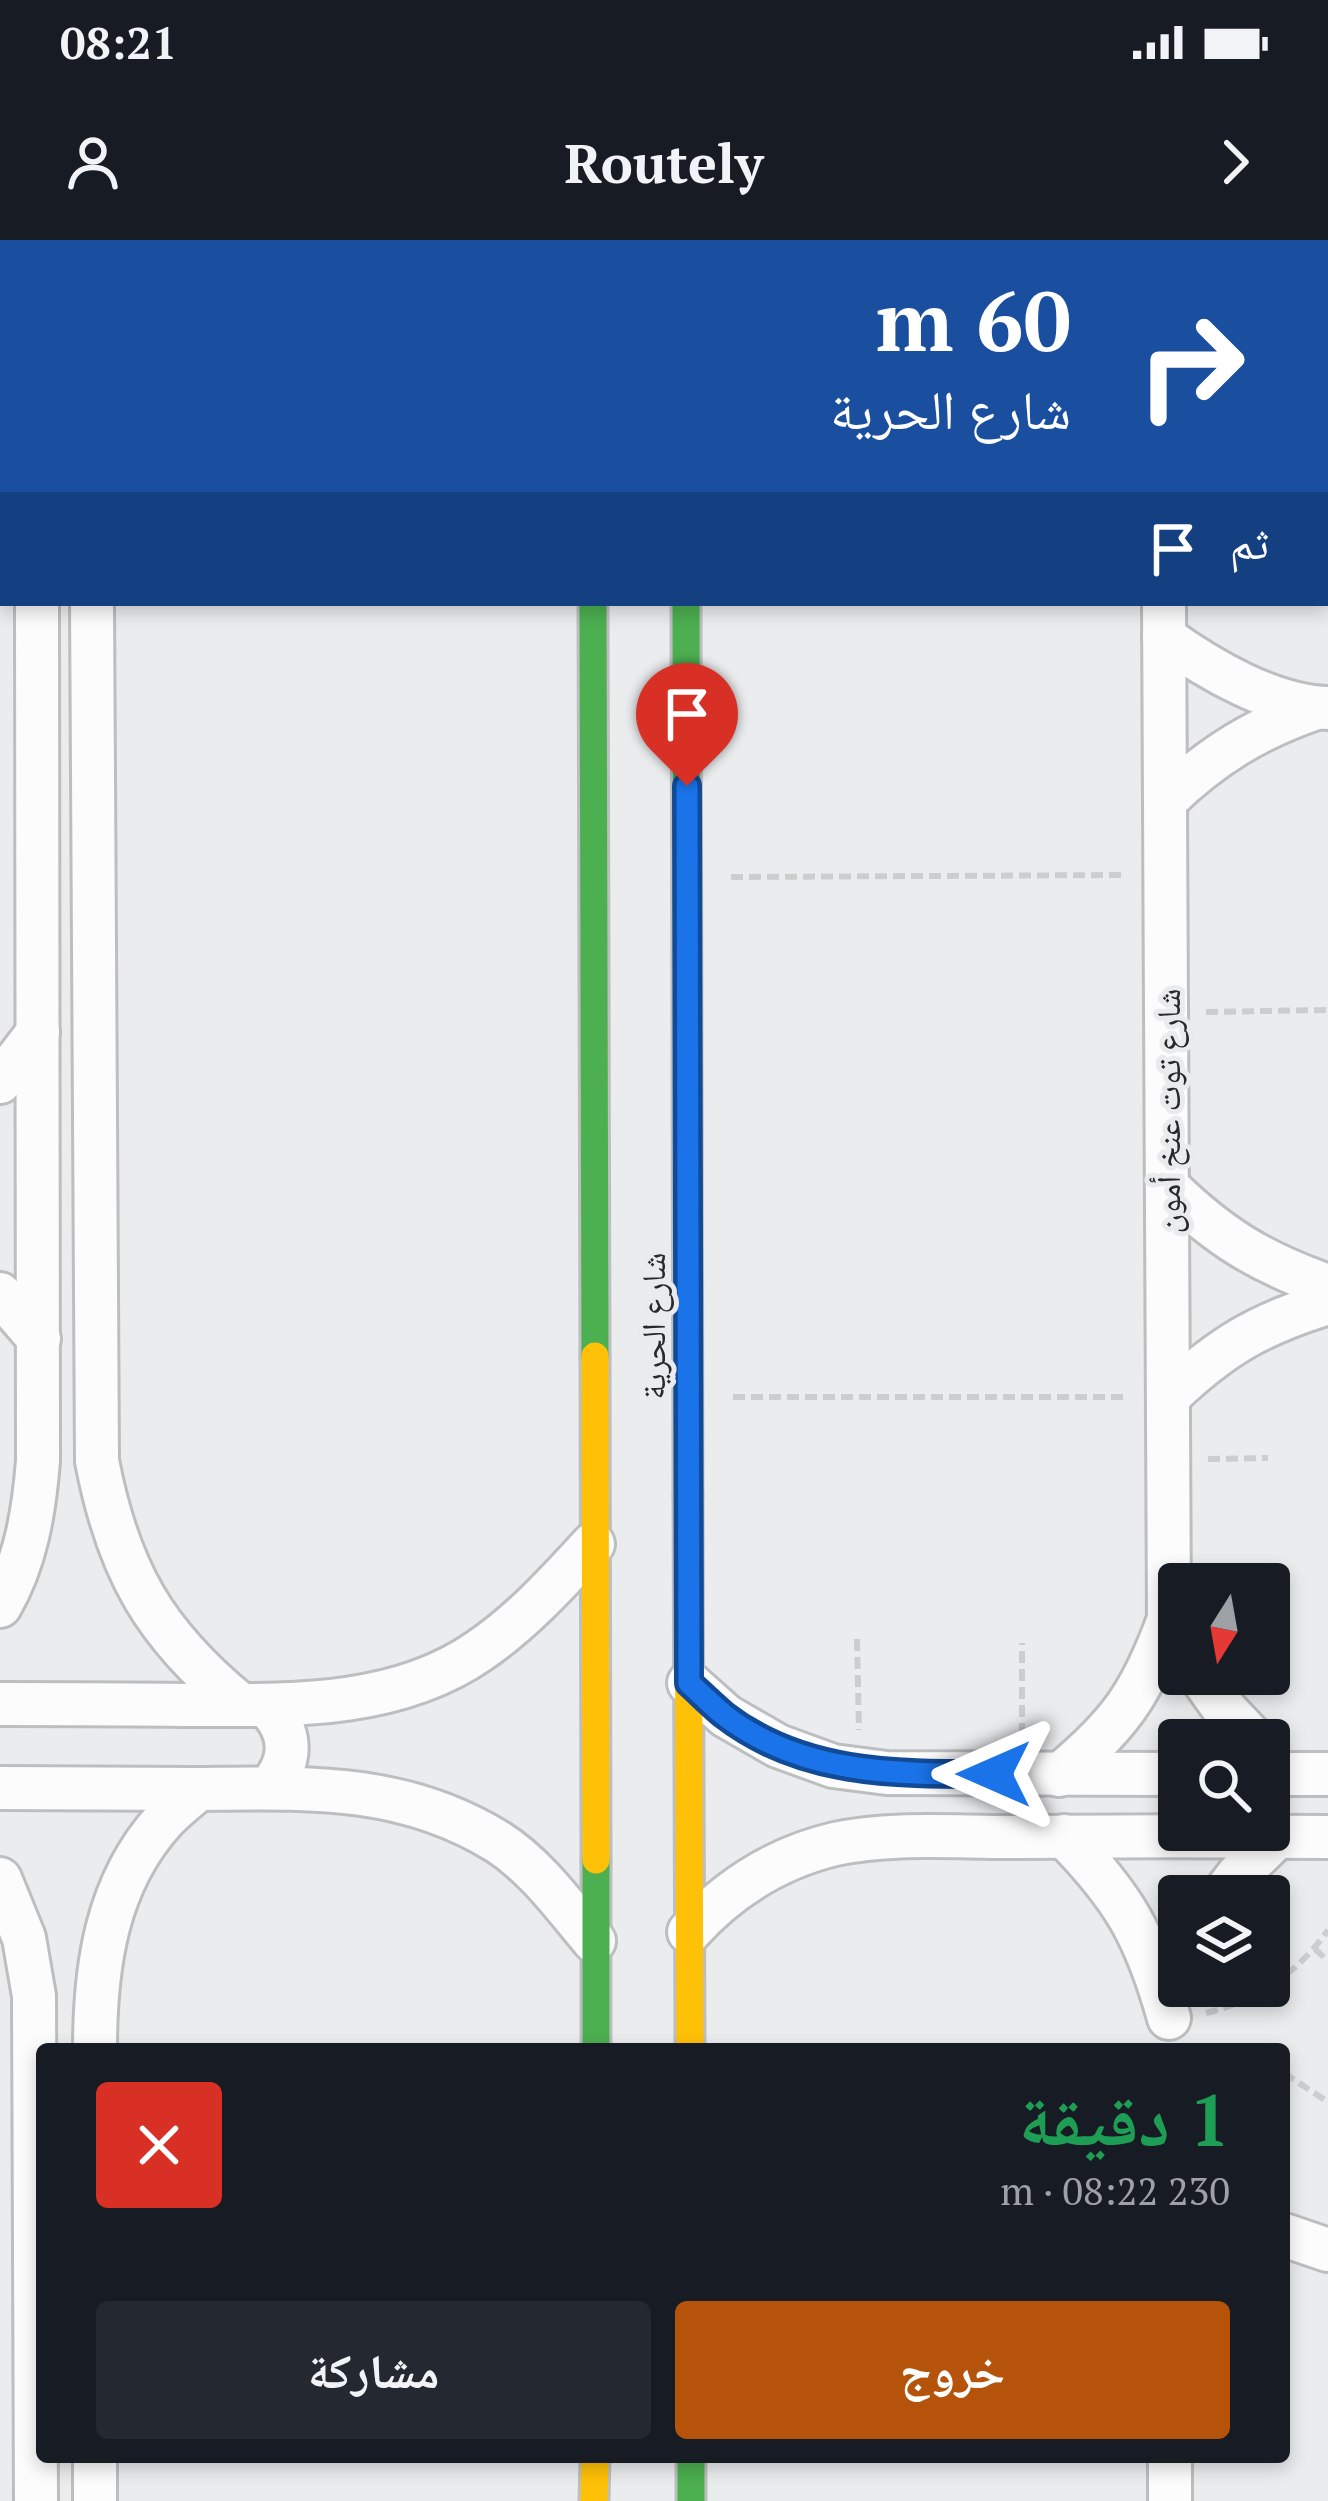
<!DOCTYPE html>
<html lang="ar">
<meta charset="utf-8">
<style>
:root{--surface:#171b24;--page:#242831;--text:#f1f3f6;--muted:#9ea1a6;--accent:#b45309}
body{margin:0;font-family:"PT Serif","Noto Naskh Arabic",serif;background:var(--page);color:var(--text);direction:rtl;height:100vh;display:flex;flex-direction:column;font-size:45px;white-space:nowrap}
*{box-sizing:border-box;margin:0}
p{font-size:39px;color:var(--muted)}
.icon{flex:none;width:66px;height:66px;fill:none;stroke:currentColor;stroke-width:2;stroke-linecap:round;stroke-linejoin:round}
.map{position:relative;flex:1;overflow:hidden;direction:ltr}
.details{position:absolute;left:36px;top:1803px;width:1254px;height:420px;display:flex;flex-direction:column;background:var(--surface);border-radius:12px;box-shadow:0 6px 18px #0003;direction:rtl}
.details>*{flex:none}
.hud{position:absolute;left:0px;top:0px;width:1329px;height:366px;box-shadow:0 6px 18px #0003;direction:rtl;background:#1a4fa0;color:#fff;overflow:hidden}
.needle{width:78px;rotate:191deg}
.tools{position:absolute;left:1158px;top:1323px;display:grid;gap:24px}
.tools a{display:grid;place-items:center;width:132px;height:132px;border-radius:12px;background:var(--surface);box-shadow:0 6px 18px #0003;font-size:60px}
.pin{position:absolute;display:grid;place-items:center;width:102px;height:102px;color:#fff;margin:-123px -51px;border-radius:50% 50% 50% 0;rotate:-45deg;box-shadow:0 0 12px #0007}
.pin .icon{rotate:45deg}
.me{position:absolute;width:132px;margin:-66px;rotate:270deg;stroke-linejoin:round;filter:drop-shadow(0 0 9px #0008)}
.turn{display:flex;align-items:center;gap:42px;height:252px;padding:0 60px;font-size:54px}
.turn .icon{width:156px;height:156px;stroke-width:2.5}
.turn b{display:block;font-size:84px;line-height:102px}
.then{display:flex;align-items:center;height:114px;padding:0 60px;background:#0003;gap:24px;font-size:45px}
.round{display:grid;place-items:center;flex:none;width:126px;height:126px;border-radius:12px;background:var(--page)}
.overview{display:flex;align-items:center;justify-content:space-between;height:204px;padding:0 60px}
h1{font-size:72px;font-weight:700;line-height:90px;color:#1e9e55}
.button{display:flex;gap:24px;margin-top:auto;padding:24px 60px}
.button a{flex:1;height:138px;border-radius:12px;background:var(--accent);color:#fff;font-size:48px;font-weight:700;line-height:138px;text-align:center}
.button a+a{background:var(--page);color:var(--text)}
.status{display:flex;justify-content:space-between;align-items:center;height:84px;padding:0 60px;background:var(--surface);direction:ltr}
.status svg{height:33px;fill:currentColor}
header{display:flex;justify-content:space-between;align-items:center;height:156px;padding:0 60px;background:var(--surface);font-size:54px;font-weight:700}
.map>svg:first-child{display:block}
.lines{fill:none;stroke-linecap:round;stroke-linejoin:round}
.street-casing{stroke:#bdbec0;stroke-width:48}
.fast-casing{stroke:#bdbec0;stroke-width:33}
.slow-casing{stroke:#bdbec0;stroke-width:33}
.path{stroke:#cccdcd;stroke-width:6;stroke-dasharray:12 6;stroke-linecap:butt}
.street{stroke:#fcfcfc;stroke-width:42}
.fast{stroke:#4caf50;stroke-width:27}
.slow{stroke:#ffc107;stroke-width:27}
.route-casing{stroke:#114b97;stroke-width:30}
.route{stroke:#1a73e8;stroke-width:21}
.labels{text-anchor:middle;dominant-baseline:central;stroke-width:10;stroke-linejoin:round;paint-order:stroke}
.street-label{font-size:33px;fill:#28292a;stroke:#eaebef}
</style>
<div class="status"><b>08:21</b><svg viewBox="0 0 49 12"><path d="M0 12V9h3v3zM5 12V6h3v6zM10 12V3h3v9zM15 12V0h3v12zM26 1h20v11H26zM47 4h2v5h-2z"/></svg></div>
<header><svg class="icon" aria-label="forward" viewBox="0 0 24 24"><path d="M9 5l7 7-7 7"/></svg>Routely<svg class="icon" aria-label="person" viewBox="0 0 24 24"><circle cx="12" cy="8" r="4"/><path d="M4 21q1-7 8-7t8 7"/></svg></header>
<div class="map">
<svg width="1328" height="2261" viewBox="0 0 1328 2261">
<rect width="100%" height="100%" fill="#ebecee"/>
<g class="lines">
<defs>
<g id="street">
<path d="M90 0V3"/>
<path d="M1158 0V3"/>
<path d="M37 3V0"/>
<path d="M0 81 3 78"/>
<path d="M0 294 3 296"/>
<path d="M92 363 97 1221C118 1330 154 1394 241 1465"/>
<path d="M1164 397C1208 429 1273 467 1328 468"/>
<path d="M1166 560C1211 516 1257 488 1316 468"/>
<path d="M0 842 38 792"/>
<path d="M1168 947C1219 997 1260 1022 1328 1046"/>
<path d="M0 1054 39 1099"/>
<path d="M1168 1157C1220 1107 1259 1084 1328 1063"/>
<path d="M0 1366C26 1322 34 1271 38 1221L37 363"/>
<path d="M1199 1434 1221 1465 1254 1500"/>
<path d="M689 1443 726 1476 778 1506 833 1526 887 1533 1179 1534"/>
<path d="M0 1464C62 1464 123 1464 185 1465 283 1465 394 1470 479 1411 523 1381 558 1342 593 1304"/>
<path d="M266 1465C292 1491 294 1520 269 1548"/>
<path d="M1269 1534H1328"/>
<path d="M1059 1535C1120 1485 1142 1453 1169 1379L1164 363"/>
<path d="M0 1548C65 1548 129 1549 194 1549 303 1548 401 1542 498 1602 537 1627 565 1667 594 1701"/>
<path d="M1064 1596C1124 1657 1146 1696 1169 1778"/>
<path d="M0 1639 24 1698 34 1756 36 2261"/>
<path d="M1222 1656 1238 1635 1278 1596"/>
<path d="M689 1692C729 1648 776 1618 835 1604 890 1592 952 1597 1008 1597 1115 1596 1221 1596 1328 1597"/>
<path d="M95 1809C95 1727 106 1644 164 1580 174 1569 187 1559 199 1549"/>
<path d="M1284 1995 1328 2010"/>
<path d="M95 2217V2261"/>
<path d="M1170 2261V2217"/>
</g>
<g id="fast">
<path d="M686 0V3"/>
<path d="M593 363 595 1116"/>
<path d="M686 363 688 1256"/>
<path d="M596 1620V1809"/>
<path d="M691 2217V2261"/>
</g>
<g id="slow">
<path d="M593 0V3"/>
<path d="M595 1116 596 1620"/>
<path d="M688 1256 690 1809"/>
<path d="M594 2261 595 2217"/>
</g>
</defs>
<!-- street casing -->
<use href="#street" class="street-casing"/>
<!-- fast casing -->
<use href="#fast" class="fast-casing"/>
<!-- slow casing -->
<use href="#slow" class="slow-casing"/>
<!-- path -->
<g class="path">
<path d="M731 637 1126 635"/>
<path d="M1206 772 1328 770"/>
<path d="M733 1157H1128"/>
<path d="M1208 1219 1268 1218"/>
<path d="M857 1399 859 1490"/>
<path d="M1022 1495V1403"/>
<path d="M1315 1709 1328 1721"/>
<path d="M1206 1773C1256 1761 1298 1733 1328 1690"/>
<path d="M1284 1833 1328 1862"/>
</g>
<!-- street -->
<use href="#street" class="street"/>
<!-- fast -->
<use href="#fast" class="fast"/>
<!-- slow -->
<use href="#slow" class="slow"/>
</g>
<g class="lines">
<defs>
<path id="route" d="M687 546 689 1443C701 1454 712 1465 724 1475 803 1536 899 1534 994 1534"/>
</defs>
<!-- route casing -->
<use href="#route" class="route-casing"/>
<!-- route -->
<use href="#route" class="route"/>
</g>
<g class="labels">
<!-- street labels -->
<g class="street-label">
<text transform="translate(1167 871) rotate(-90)">شارع توت عنخ أمون</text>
<text transform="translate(652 1086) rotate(-90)">شارع الحرية</text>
</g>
</g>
</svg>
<div class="tools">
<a><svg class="needle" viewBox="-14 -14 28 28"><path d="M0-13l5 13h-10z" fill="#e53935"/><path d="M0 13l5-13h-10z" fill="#9ea1a6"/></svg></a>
<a><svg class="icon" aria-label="search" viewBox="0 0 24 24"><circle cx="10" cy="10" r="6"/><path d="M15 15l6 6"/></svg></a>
<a><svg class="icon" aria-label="layers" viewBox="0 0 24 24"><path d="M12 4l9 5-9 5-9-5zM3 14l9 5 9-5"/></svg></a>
</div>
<div class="pin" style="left:687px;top:546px;background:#d93025"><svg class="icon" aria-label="arrive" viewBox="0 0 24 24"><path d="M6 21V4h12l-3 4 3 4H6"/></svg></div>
<svg class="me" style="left:994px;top:1534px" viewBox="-20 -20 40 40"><path d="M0-17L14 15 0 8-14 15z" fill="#1a73e8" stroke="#fff" stroke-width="4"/></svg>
<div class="hud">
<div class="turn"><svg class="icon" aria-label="right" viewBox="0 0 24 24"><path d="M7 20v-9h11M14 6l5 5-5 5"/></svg><div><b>60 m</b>شارع الحرية</div></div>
<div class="then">ثم<svg class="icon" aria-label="arrive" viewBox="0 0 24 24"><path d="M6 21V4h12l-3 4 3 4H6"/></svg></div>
</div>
<section class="details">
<div class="overview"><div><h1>1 دقيقة</h1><p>230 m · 08:22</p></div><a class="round" style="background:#d93025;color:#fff"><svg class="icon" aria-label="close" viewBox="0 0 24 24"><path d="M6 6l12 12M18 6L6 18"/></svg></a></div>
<div class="button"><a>خروج</a><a>مشاركة</a></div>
</section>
</div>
